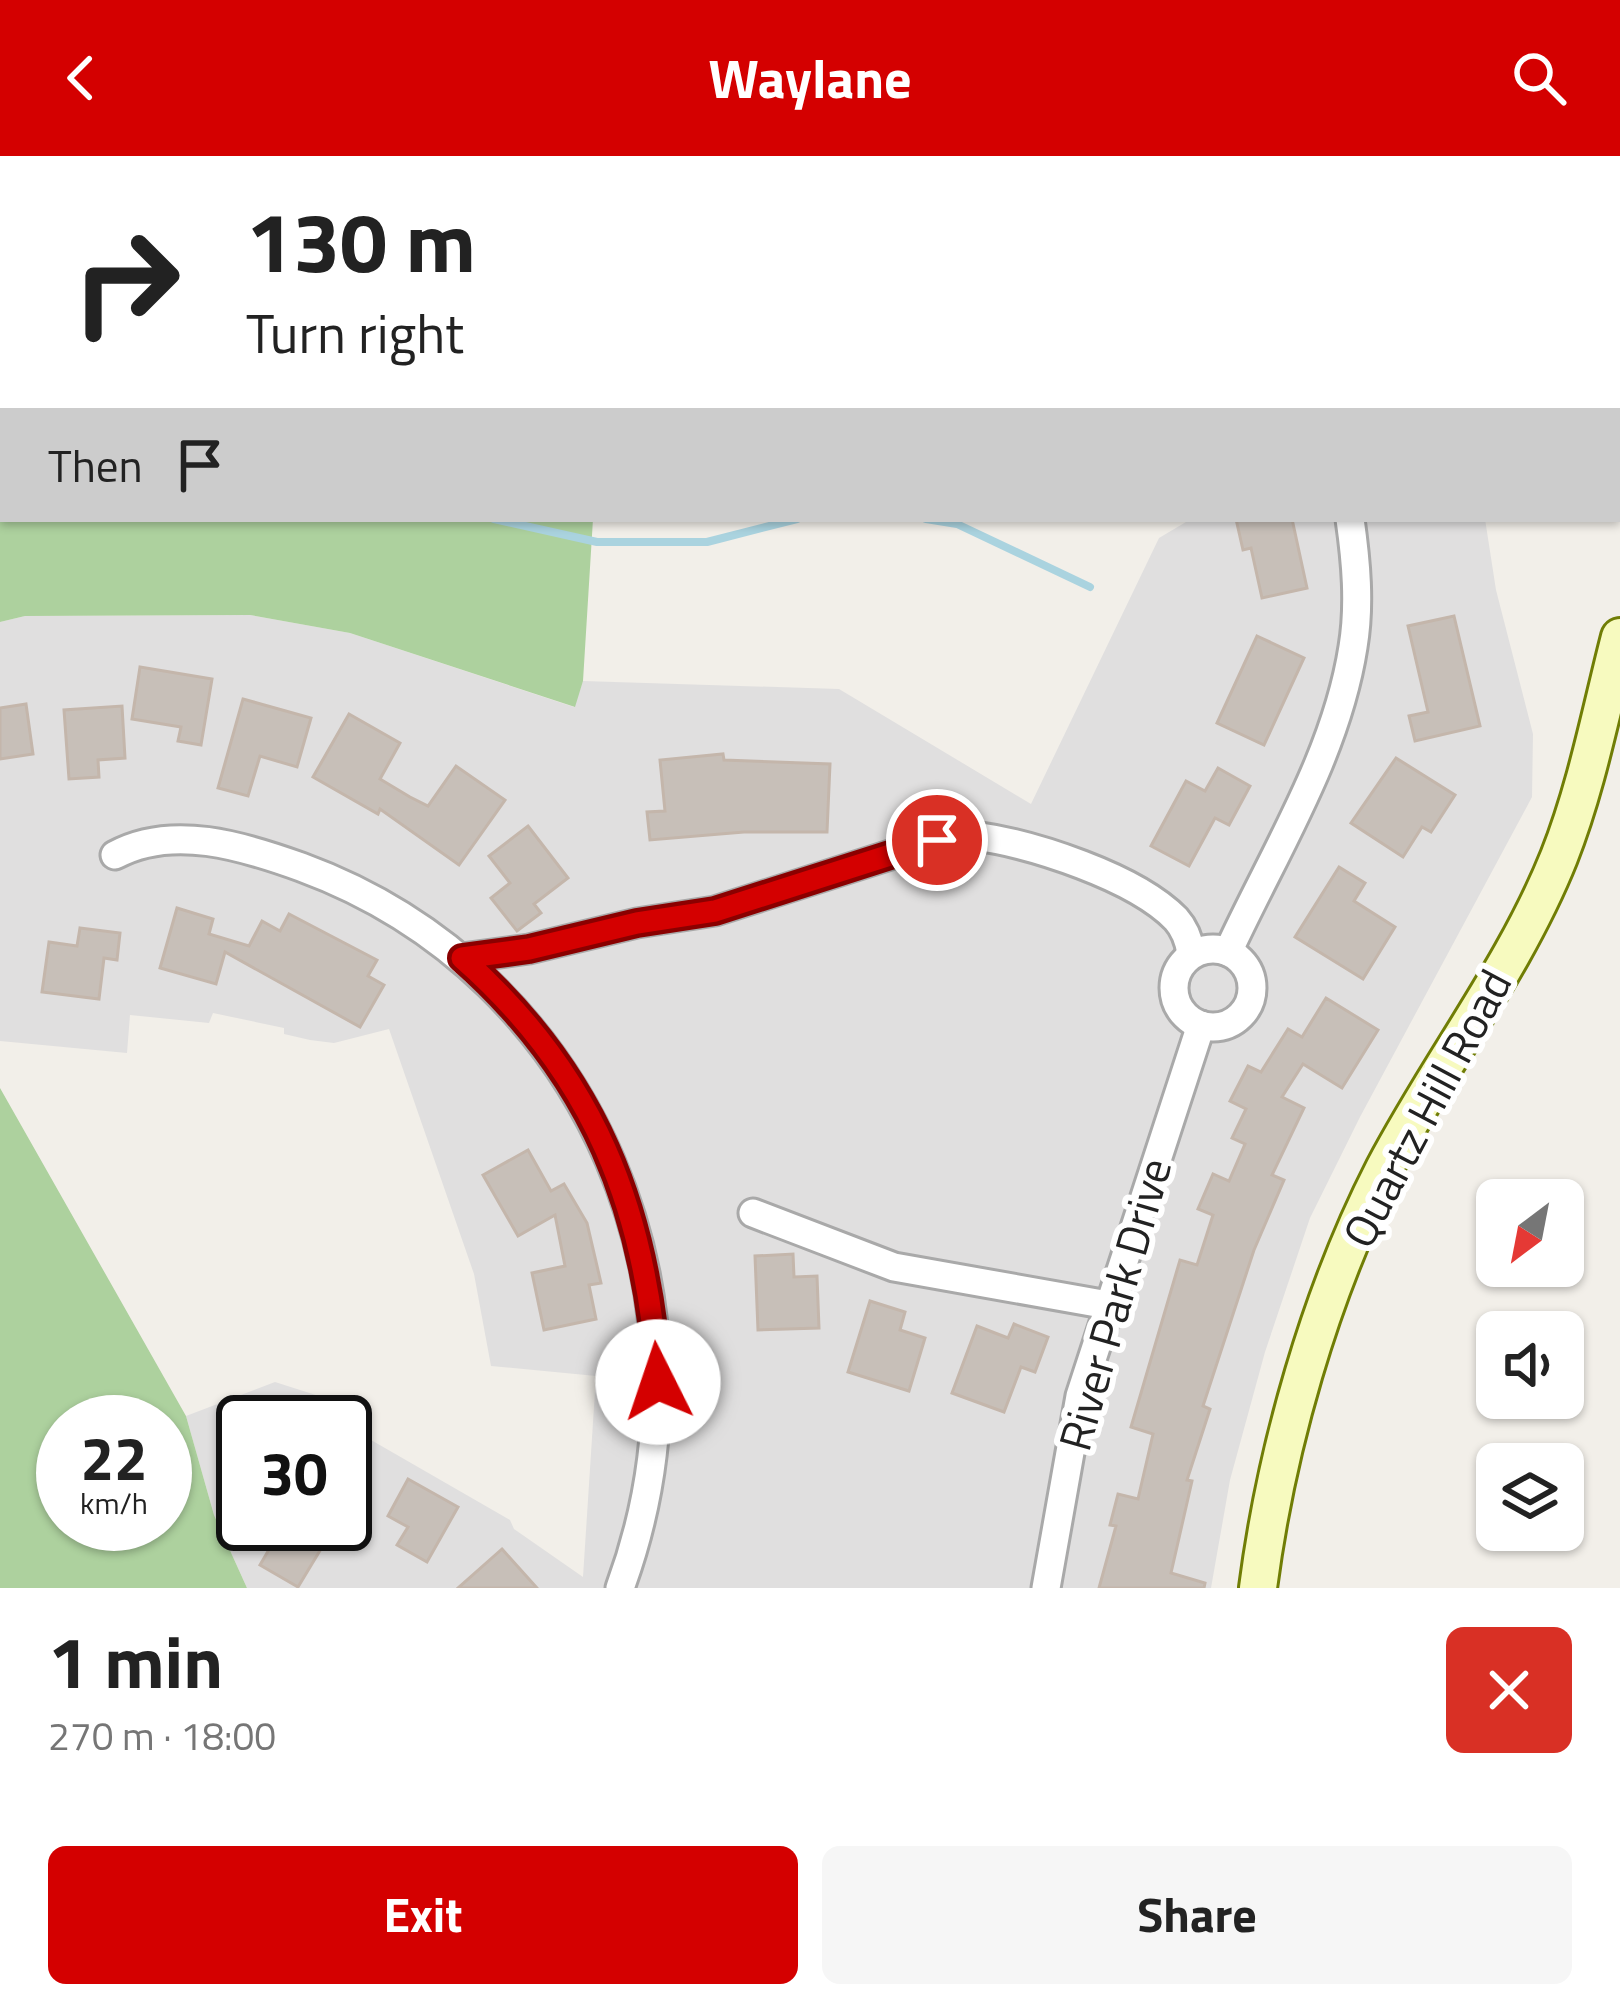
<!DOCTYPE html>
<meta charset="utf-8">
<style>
:root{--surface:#fff;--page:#f6f6f6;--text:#222;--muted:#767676;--accent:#d40000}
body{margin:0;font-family:"Titillium Web",sans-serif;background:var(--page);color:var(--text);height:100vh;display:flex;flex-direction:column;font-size:45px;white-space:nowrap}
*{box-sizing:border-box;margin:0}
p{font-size:39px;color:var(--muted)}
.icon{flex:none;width:66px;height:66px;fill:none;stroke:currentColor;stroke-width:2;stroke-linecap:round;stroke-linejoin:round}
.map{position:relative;height:1432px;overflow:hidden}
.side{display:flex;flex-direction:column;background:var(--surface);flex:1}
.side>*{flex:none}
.guide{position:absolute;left:0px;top:0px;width:1620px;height:366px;box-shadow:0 3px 9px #0004;background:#fff;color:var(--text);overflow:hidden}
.needle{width:78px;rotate:212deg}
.fabs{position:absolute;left:1476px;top:1023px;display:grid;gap:24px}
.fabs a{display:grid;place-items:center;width:108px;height:108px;border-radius:18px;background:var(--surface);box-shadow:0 3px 9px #0004;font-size:60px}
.speed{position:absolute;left:36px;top:1239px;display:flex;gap:24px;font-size:60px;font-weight:700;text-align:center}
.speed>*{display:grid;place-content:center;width:156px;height:156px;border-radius:50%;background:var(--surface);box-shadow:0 3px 9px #0004;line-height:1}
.speed small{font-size:30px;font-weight:400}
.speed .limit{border:6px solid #111;border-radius:18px;background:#fff;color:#111}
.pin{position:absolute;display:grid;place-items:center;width:102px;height:102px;color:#fff;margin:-51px;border:6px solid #fff;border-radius:50%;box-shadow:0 3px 12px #0007}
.me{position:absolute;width:132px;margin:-66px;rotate:356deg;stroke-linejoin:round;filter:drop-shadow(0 0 9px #0008)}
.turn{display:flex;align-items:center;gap:42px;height:252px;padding:0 48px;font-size:54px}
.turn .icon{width:156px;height:156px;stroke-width:2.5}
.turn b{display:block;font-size:84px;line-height:102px}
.then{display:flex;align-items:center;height:114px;padding:0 48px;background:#0003;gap:24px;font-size:45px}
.round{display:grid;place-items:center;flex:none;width:126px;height:126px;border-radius:18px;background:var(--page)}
.headline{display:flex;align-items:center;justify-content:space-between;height:204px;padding:0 48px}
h1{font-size:72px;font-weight:700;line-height:90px}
.button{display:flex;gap:24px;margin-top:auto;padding:24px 48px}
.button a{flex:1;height:138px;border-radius:18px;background:var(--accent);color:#fff;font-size:48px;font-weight:700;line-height:138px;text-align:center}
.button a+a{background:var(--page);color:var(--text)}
header{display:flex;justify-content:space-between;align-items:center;height:156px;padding:0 48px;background:var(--accent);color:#fff;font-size:54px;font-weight:700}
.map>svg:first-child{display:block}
.residential{fill:#e0dfdf}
.forest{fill:#add19e;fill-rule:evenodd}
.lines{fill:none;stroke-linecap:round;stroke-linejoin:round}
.stream{stroke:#aad3df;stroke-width:8}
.building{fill:#c7bfb8;stroke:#c4b6ab;stroke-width:3}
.street-casing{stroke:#a9a9a9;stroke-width:33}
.secondary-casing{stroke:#707d05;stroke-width:42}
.street{stroke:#fff;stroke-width:27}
.secondary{stroke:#f7fabf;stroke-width:36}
.route-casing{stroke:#8a0000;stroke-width:30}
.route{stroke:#d40000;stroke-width:21}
.labels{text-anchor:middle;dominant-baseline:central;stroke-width:12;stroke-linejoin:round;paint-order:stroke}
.street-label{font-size:45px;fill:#222;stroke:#fff}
</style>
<header><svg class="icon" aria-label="back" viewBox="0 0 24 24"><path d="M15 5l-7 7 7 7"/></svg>Waylane<svg class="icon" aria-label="search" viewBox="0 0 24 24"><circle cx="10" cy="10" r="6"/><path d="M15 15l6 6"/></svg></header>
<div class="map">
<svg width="1620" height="1432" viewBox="0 0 1620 1432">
<rect width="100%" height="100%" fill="#f2efe9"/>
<!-- residential -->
<g class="residential">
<path d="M490 0H1620V23L1617 32V3Z"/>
<path d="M1191 363H1485L1496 434 1533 578 1532 641 1360 961 1310 1062 1265 1196 1230 1324 1211 1432H247L214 1359 186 1260 275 1226 322 1241 340 1266H243V1368H345V1269L510 1364 514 1373 583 1421 596 1220 491 1210 474 1118 389 873 334 887 310 884 284 878V872L213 857 209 867 130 859 127 897 0 885V466L25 460 250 459 350 477 574 551 583 525 839 533 1031 648 1159 382Z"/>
</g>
<!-- forest -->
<g class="forest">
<path d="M0 0 494 3H3V363H593L583 525 575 551 350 477 250 459 25 460 0 466Z"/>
<path d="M0 932 186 1260 214 1359 247 1432H0ZM63 1266H165V1368H63Z"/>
</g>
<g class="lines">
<!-- stream -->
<g class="stream">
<path d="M0 297H3"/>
<path d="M494 363 597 386H707L797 363"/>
<path d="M926 363 957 368 1090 431"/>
</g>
</g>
<!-- building -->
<g class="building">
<path d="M1236 363H1292L1307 432 1262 442 1251 392 1243 394Z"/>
<path d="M1454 460 1480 570 1415 585 1409 560 1428 556 1408 470Z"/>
<path d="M1257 480 1304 502 1264 589 1217 567Z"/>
<path d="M140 511 212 523 201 589 178 585 181 571 132 563Z"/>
<path d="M243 543 311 562 297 611 260 600 248 640 218 632Z"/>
<path d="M26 548 33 598 0 603V552Z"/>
<path d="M122 550 125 602 98 604 99 621 69 623 64 554Z"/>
<path d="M349 558 400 587 380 623 410 641 428 650 456 610 505 644 459 709 380 653 378 658 313 621Z"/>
<path d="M723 598 724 604 830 608 827 676H744L650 684 647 656 665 655 660 604Z"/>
<path d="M1396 602 1455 639 1431 676 1422 671 1403 701 1351 667Z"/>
<path d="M1218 612 1250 630 1229 669 1215 662 1189 710 1151 690 1186 625 1205 635Z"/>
<path d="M528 670 568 722 534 748 541 757 517 775 491 742 510 727 489 700Z"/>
<path d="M1339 711 1365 727 1354 745 1395 771 1363 823 1295 781Z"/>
<path d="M177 752 213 763 209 778 249 790 262 765 280 775 289 758 377 804 368 820 384 829 360 871 225 796 216 828 160 812Z"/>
<path d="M80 772 120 777 117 804 104 802 99 843 42 836 49 786 77 790Z"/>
<path d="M1326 842 1378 874 1342 932 1303 908 1282 941 1304 952 1272 1019 1284 1024 1254 1094 1203 1250 1210 1253 1187 1324 1192 1325 1171 1417 1205 1427 1204 1432H1099L1116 1370 1110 1369 1118 1338 1138 1343 1153 1278 1131 1271 1180 1104 1197 1109 1213 1059 1198 1053 1213 1018 1229 1025 1245 988 1232 982 1246 953 1230 945 1248 910 1261 916 1288 873 1302 881Z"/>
<path d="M528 994 551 1035 564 1028 587 1067 601 1127 589 1129 596 1163 544 1174 532 1117 565 1110 555 1059 518 1080 483 1019Z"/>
<path d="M793 1098 794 1121 817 1120 819 1172 758 1174 755 1100Z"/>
<path d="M870 1145 905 1156 900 1174 925 1182 909 1235 848 1216Z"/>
<path d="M1014 1168 1048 1181 1035 1216 1021 1211 1004 1256 952 1237 977 1170 1008 1182Z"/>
<path d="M243 1259V1339L233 1340 219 1263Z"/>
<path d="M408 1323 458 1351 427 1406 397 1389 408 1371 388 1360Z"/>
<path d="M284 1368H336L298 1431 260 1409Z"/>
<path d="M502 1393 537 1432H458Z"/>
</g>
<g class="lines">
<defs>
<g id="street">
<path d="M857 0 866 3"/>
<path d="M1398 3 1399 0"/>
<path d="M115 699C172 668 243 690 301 711 593 818 726 1145 620 1432"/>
<circle cx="1213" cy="832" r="39"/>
<path d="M1228 796C1273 698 1336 600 1353 491 1360 449 1356 405 1350 363"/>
<path d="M462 802 529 793 637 767 715 755 937 684C949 682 963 679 975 680 1033 688 1135 721 1176 763 1185 773 1189 785 1191 797"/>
<path d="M753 1057 894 1111 1108 1149"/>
<path d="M1046 1432 1080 1240 1201 869"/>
</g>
<path id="secondary" d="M1258 1432C1276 1293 1320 1138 1384 1013 1439 908 1515 811 1559 701 1587 630 1601 555 1620 481"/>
</defs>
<!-- street casing -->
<use href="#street" class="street-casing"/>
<!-- secondary casing -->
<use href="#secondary" class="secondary-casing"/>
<!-- street -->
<use href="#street" class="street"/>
<!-- secondary -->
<use href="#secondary" class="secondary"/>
</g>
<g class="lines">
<defs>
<path id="route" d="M658 1226C647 1054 594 918 462 802L529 793 637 767 715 755 937 684"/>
</defs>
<!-- route casing -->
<use href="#route" class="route-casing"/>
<!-- route -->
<use href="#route" class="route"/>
</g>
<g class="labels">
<!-- street labels -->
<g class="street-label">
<text transform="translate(1426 952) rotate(-62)">Quartz Hill Road</text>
<text transform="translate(1114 1148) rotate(-74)">River Park Drive</text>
</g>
</g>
</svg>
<div class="fabs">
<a><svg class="needle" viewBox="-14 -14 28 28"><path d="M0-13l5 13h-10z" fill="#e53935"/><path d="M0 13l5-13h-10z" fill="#767676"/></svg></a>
<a><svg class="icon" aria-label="sound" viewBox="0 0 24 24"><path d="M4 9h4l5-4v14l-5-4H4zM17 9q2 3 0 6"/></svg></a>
<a><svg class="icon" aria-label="layers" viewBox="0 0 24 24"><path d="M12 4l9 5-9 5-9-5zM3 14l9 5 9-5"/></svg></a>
</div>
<div class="speed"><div>22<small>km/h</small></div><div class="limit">30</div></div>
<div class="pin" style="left:937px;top:684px;background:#d93025"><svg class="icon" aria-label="arrive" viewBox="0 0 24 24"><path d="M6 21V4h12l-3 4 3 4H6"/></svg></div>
<svg class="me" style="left:658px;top:1226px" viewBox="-20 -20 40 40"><circle r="19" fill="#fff"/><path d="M0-13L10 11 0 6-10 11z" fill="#d40000"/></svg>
<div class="guide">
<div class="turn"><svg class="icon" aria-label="right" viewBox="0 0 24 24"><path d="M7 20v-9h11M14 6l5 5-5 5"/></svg><div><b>130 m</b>Turn right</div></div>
<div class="then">Then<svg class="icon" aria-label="arrive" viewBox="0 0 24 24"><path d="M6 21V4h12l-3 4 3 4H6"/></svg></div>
</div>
</div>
<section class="side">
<div class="headline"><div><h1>1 min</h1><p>270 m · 18:00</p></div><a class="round" style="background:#d93025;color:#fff"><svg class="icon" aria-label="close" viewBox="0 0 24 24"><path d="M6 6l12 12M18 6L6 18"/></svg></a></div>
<div class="button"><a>Exit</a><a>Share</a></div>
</section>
